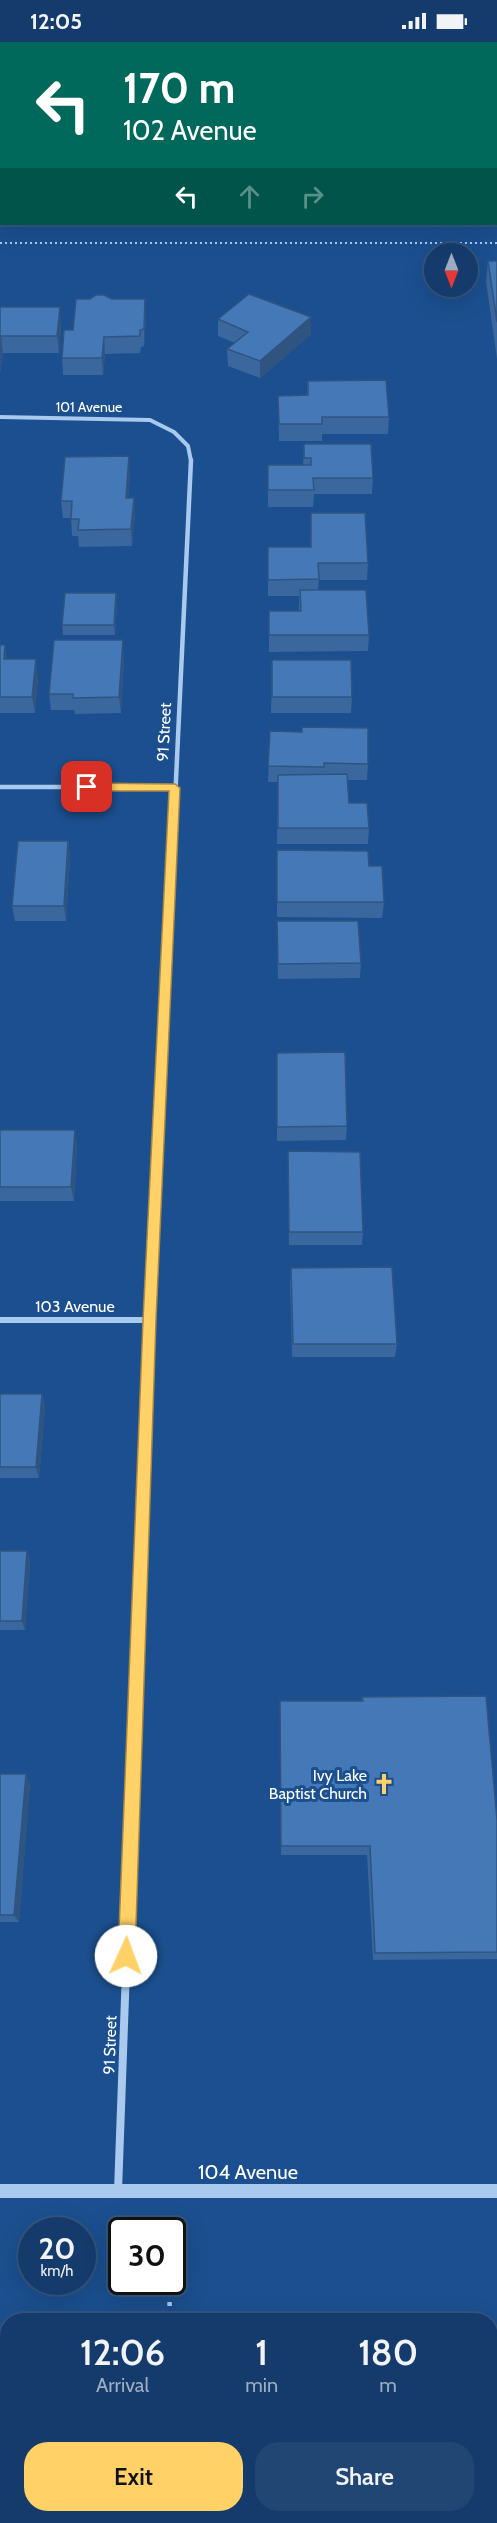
<!DOCTYPE html>
<style>
:root{--surface:#143b6b;--page:#214673;--text:#f1f3f6;--muted:#9dadc1;--line:#33557e;--accent:#ffd166}
body{margin:0;font-family:Cabin,sans-serif;background:var(--page);color:var(--text);height:100vh;display:flex;flex-direction:column;font-size:22px;white-space:nowrap}
*{box-sizing:border-box;margin:0}
p{font-size:20px;color:var(--muted)}
.icon{flex:none;width:33px;height:33px;fill:none;stroke:currentColor;stroke-width:2;stroke-linecap:round;stroke-linejoin:round}
.map{position:relative;flex:1;overflow:hidden}
.side{position:absolute;left:0px;top:2271px;width:498px;height:210px;display:flex;flex-direction:column;background:var(--surface);border-radius:24px 24px 0 0;box-shadow:0 6px 24px #0002,0 0 0 2px var(--line)}
.side>*{flex:none}
.hud{position:absolute;left:0px;top:0px;width:498px;height:183px;box-shadow:0 6px 24px #0002,0 0 0 2px var(--line);background:#00695c;color:#fff;overflow:hidden}
.needle{width:39px;rotate:180deg}
.tools{position:absolute;left:424px;top:201px;display:grid;gap:12px}
.tools a{display:grid;place-items:center;width:54px;height:54px;border-radius:50%;background:var(--surface);box-shadow:0 6px 24px #0002,0 0 0 2px var(--line);font-size:30px}
.speed{position:absolute;left:18px;top:2175px;display:flex;gap:12px;font-size:30px;font-weight:700;text-align:center}
.speed>*{display:grid;place-content:center;width:78px;height:78px;border-radius:50%;background:var(--surface);box-shadow:0 6px 24px #0002,0 0 0 2px var(--line);line-height:1}
.speed small{font-size:15px;font-weight:400}
.speed .limit{border:3px solid #111;border-radius:9px;background:#fff;color:#111}
.pin{position:absolute;display:grid;place-items:center;width:51px;height:51px;color:#fff;margin:-26px;border-radius:12px;box-shadow:0 3px 9px #0006}
.me{position:absolute;width:66px;margin:-33px;rotate:2deg;stroke-linejoin:round;filter:drop-shadow(0 0 4px #0008)}
.turn{display:flex;align-items:center;gap:21px;height:126px;padding:0 24px;font-size:27px}
.turn .icon{width:78px;height:78px;stroke-width:2.5}
.turn b{display:block;font-size:42px;line-height:51px}
.lanes{display:flex;align-items:center;height:57px;padding:0 24px;background:#0003;justify-content:center;gap:30px;direction:ltr}
.lanes .off{opacity:.35}
.eta{display:flex;justify-content:space-evenly;align-items:center;height:102px;text-align:center}
.eta b{font-size:36px;font-weight:600;line-height:42px}
.action{display:flex;gap:12px;margin-top:auto;padding:12px 24px}
.action a{flex:1;height:69px;border-radius:24px;background:var(--accent);color:#111;font-size:24px;font-weight:600;line-height:69px;text-align:center}
.action a+a{background:var(--page);color:var(--text)}
.status{display:flex;justify-content:space-between;align-items:center;height:42px;padding:0 30px;background:var(--surface);direction:ltr}
.status svg{height:16px;fill:currentColor}
.map>svg:first-child{display:block}
.lines{fill:none;stroke-linecap:round;stroke-linejoin:round}
.path-far1{stroke:#a9c9ee;stroke-width:2;stroke-dasharray:2 3;stroke-linecap:butt}
.path{stroke:#a9c9ee;stroke-width:4.5;stroke-dasharray:4 6;stroke-linecap:butt}
.minor-far3{stroke:#a9c9ee;stroke-width:4}
.minor-far2{stroke:#a9c9ee;stroke-width:4.5}
.minor-far1{stroke:#a9c9ee;stroke-width:6}
.minor{stroke:#a9c9ee;stroke-width:8}
.tertiary{stroke:#a9c9ee;stroke-width:14}
.wall{fill:#3a679d}
.shaded-wall{fill:#305480}
.building{fill:#4478b7;stroke:#305480;stroke-width:1.5}
.route{fill:#ffd166;stroke:#a68842;stroke-width:1.5}
.labels{text-anchor:middle;dominant-baseline:central;stroke-width:6;stroke-linejoin:round;paint-order:stroke}
.far-street-label{font-size:14px;fill:#fff;stroke:#1b4f8f}
.street-label{font-size:16px;fill:#fff;stroke:#1b4f8f}
.poi-label{font-size:16px;fill:#fff;stroke:#1b4f8f;text-anchor:end}
.near-street-label{font-size:20px;fill:#fff;stroke:#1b4f8f}
</style>
<div class="status"><b>12:05</b><svg viewBox="0 0 49 12"><path d="M0 12V9h3v3zM5 12V6h3v6zM10 12V3h3v9zM15 12V0h3v12zM26 1h20v11H26zM47 4h2v5h-2z"/></svg></div>
<div class="map">
<svg width="497" height="2481" viewBox="0 0 497 2481">
<rect width="100%" height="100%" fill="#1b4f8f"/>
<g class="lines">
<!-- path-far1 -->
<path class="path-far1" d="M0 201H497"/>
<!-- path -->
<g class="path">
<path d="M169 2240 170 2278"/>
<path d="M171 2474V2481"/>
</g>
<!-- minor-far3 -->
<path class="minor-far3" d="M0 375 150 378 174 390 188 404 191 419"/>
<!-- minor-far2 -->
<g class="minor-far2">
<path d="M0 745H175"/>
<path d="M166 951 191 418"/>
</g>
<!-- minor-far1 -->
<g class="minor-far1">
<path d="M0 1278H150"/>
<path d="M137 1625 150 1278 166 949"/>
</g>
<!-- minor -->
<path class="minor" d="M118 2149 137 1624"/>
<!-- tertiary -->
<path class="tertiary" d="M0 2149H497"/>
</g>
<!-- wall -->
<g class="wall">
<path d="M488 219H497V317L486 239Z"/>
<path d="M0 265 61 282 59 311H3L0 331Z"/>
<path d="M146 274 144 304 141 305 140 311 105 312 103 333H63L62 316 73 288Z"/>
<path d="M218 277 311 292 260 336 228 324 227 307 235 301 218 294Z"/>
<path d="M308 339 389 375 388 392H322V399H279L278 354 307 353Z"/>
<path d="M304 402 373 436 372 452H314L313 465H268V423H303Z"/>
<path d="M130 431 128 456H134L135 472 132 504 79 505 78 494H72L71 476H63L61 459Z"/>
<path d="M311 471 368 521 367 538H319L318 548 369 593 368 609 269 610V569H299V554H268V505H310Z"/>
<path d="M116 551 117 561 115 593H63L62 583Z"/>
<path d="M0 603 7 617 38 634 35 671H0Z"/>
<path d="M124 614 121 671 75 672 74 668H51L49 652Z"/>
<path d="M272 618 352 655 351 671H271Z"/>
<path d="M270 689 368 722 367 738H347L349 761 369 786 368 802H277L278 740H268Z"/>
<path d="M68 799 70 815 66 879H15L12 864Z"/>
<path d="M277 808 369 824 384 860 382 876 277 875Z"/>
<path d="M277 879 361 921 360 936 278 937Z"/>
<path d="M277 1026 347 1084 346 1098 277 1099Z"/>
<path d="M0 1088 77 1102 74 1159H0Z"/>
<path d="M288 1109 363 1190 362 1203H289Z"/>
<path d="M291 1226 397 1302 395 1315H292L290 1239Z"/>
<path d="M0 1352H42L45 1364 39 1436H0Z"/>
<path d="M0 1509H27L30 1519 25 1588H0Z"/>
<path d="M362 1655 497 1778V1917L373 1918 367 1813H281L280 1659H361Z"/>
<path d="M0 1732 30 1741 19 1880H0Z"/>
<path d="M490 2353H497V2481H436V2474H490Z"/>
<path d="M0 2363H8V2474H99V2481H0Z"/>
</g>
<!-- shaded-wall -->
<g class="shaded-wall">
<path d="M145 257 146 274 144 304V287Z"/>
<path d="M60 265 61 282 59 311 57 294Z"/>
<path d="M311 275V292L260 336V319Z"/>
<path d="M1 294 3 311 0 331V299Z"/>
<path d="M104 295 105 312 103 333 102 316Z"/>
<path d="M129 414 130 431 127 472 126 456Z"/>
<path d="M134 456 135 472 132 504 131 487Z"/>
<path d="M116 551 117 561 115 593 114 583Z"/>
<path d="M123 598 124 614 121 671 119 655Z"/>
<path d="M5 603 8 620 4 617Z"/>
<path d="M36 617 38 634 35 671 32 655Z"/>
<path d="M68 799 70 815 66 879 64 864Z"/>
<path d="M75 1088 77 1102 74 1159 71 1145Z"/>
<path d="M42 1352 45 1364 39 1436 36 1425Z"/>
<path d="M27 1509 30 1519 25 1588 22 1579Z"/>
<path d="M26 1732 30 1741 19 1880 14 1873Z"/>
<rect x="96" y="2474" width="3" height="7"/>
</g>
<!-- building -->
<g class="building">
<rect x="153" y="0" width="182" height="2"/>
<path d="M488 219H497V280Z"/>
<path d="M249 252 311 275 260 319 227 307 248 290 218 277Z"/>
<path d="M96 253H104L112 257H145L144 287 140 288V294L104 295 102 316H62L64 288H73L76 257H90Z"/>
<path d="M0 265H60L57 294H1L0 299Z"/>
<path d="M386 338 389 375H322V382H279L278 354 308 353V339Z"/>
<path d="M304 402H371L373 436H313L314 448H268V423H311V416H304Z"/>
<path d="M129 414 126 456H134L131 487 78 488 79 477H71L72 459H61L65 415Z"/>
<path d="M311 471H365L368 521H318L319 537 268 538V505H311Z"/>
<path d="M300 548H366L369 593H269V569H301Z"/>
<path d="M65 551H116L114 583H62Z"/>
<path d="M54 598H123L119 655 73 656V652H49Z"/>
<path d="M0 603H5L4 617H36L32 655H0Z"/>
<path d="M272 618H351L352 655H272Z"/>
<path d="M302 685 368 686V722L324 721V725L268 724 270 689 302 690Z"/>
<path d="M347 732 349 761H367L369 786H278V733Z"/>
<path d="M18 799H68L64 864H12Z"/>
<path d="M277 808 368 809 369 824H382L384 860H277Z"/>
<path d="M277 879H358L361 921 278 922Z"/>
<path d="M345 1010 347 1084 277 1085V1011Z"/>
<path d="M0 1088H75L71 1145H0Z"/>
<path d="M288 1109 360 1110 363 1190H289Z"/>
<path d="M392 1225 397 1302H293L291 1226Z"/>
<path d="M0 1352H42L36 1425H0Z"/>
<path d="M0 1509H27L22 1579H0Z"/>
<path d="M486 1654 497 1778V1910L375 1911 370 1804H281L280 1659H363L362 1655Z"/>
<path d="M0 1732H26L14 1873H0Z"/>
<path d="M490 2355H497V2481H440V2474H490Z"/>
<path d="M0 2365H8V2474H96V2481H0Z"/>
<path d="M259 2474H386L387 2481H260Z"/>
</g>
<!-- route -->
<path class="route" d="M87 741 175 742 180 746 156 1278 135 1914 132 1920 126 1922 120 1920 118 1914 143 1278 169 749H87L82 745Z"/>
<!-- icons -->
<defs>
<symbol id="church-bare" viewBox="-9 -9 18 18"><path d="M-1.2-6h2.4v3.5h3.3v2.4h-3.3V6h-2.4V-.1h-3.3v-2.4h3.3Z" fill="#ffd166" stroke="#1b4f8f" stroke-width="2.5" paint-order="stroke"/></symbol>
</defs>
<g fill-rule="evenodd">
<use href="#church-bare" x="369" y="1727" width="30" height="30"/>
</g>
<g class="labels">
<!-- far-street labels -->
<g class="far-street-label">
<text x="89" y="365">101 Avenue</text>
</g>
<!-- street labels -->
<g class="street-label">
<text transform="translate(164 690) rotate(-87)">91 Street</text>
<text x="75" y="1264">103 Avenue</text>
<text transform="translate(110 2003) rotate(-88)">91 Street</text>
</g>
<!-- poi labels -->
<g class="poi-label">
<text x="367" y="1733">Ivy Lake<tspan x="367" dy="18">Baptist Church</tspan></text>
</g>
<!-- near-street labels -->
<g class="near-street-label">
<text x="248" y="2130">104 Avenue</text>
</g>
</g>
</svg>
<div class="tools">
<a><svg class="needle" viewBox="-14 -14 28 28"><path d="M0-13l5 13h-10z" fill="#e53935"/><path d="M0 13l5-13h-10z" fill="#9dadc1"/></svg></a>
</div>
<div class="speed"><div>20<small>km/h</small></div><div class="limit">30</div></div>
<div class="pin" style="left:87px;top:745px;background:#d93025"><svg class="icon" aria-label="arrive" viewBox="0 0 24 24"><path d="M6 21V4h12l-3 4 3 4H6"/></svg></div>
<svg class="me" style="left:126px;top:1914px" viewBox="-20 -20 40 40"><circle r="19" fill="#fff"/><path d="M0-13L10 11 0 6-10 11z" fill="#ffd166"/></svg>
<div class="hud">
<div class="turn"><svg class="icon" aria-label="left" viewBox="0 0 24 24"><path d="M17 20v-9H6M10 6l-5 5 5 5"/></svg><div><b>170 m</b>102 Avenue</div></div>
<div class="lanes"><svg class="icon" aria-label="left" viewBox="0 0 24 24"><path d="M17 20v-9H6M10 6l-5 5 5 5"/></svg><svg class="icon off" aria-label="ahead" viewBox="0 0 24 24"><path d="M12 20V5M6 11l6-6 6 6"/></svg><svg class="icon off" aria-label="right" viewBox="0 0 24 24"><path d="M7 20v-9h11M14 6l5 5-5 5"/></svg></div>
</div>
<section class="side">
<div class="eta">
<div><b>12:06</b><p>Arrival</p></div>
<div><b>1</b><p>min</p></div>
<div><b>180</b><p>m</p></div>
</div>
<div class="action"><a>Exit</a><a>Share</a></div>
</section>
</div>
